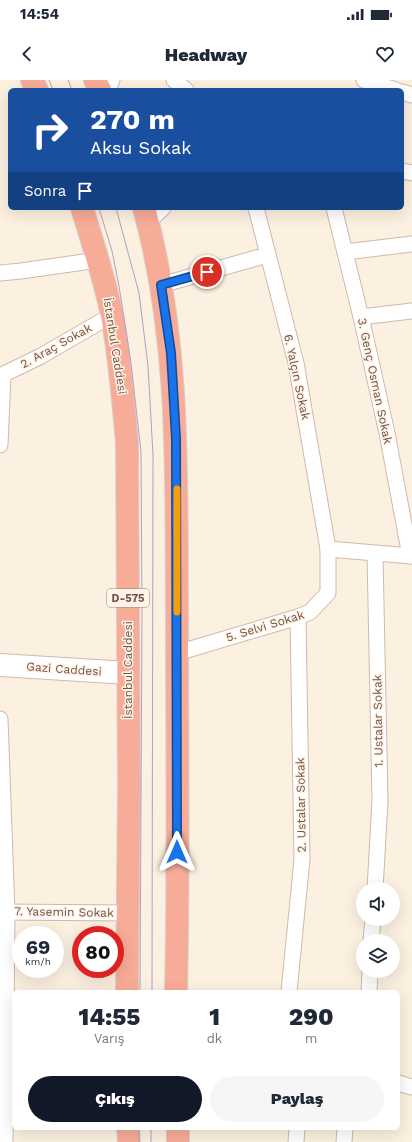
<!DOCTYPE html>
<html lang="tr">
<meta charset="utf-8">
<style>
:root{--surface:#fff;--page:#f6f6f7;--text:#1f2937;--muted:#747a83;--accent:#111827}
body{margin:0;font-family:"Work Sans",sans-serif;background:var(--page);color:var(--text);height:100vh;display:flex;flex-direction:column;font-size:15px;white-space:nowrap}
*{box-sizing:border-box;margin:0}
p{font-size:13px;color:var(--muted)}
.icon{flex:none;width:22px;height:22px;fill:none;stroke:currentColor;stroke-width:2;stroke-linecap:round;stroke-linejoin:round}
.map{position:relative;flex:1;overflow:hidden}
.panel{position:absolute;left:12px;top:910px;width:388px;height:140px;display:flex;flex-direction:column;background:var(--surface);border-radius:6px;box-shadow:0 4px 16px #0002}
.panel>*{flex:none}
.hud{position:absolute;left:8px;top:8px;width:396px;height:122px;border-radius:6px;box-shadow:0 4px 16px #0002;background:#1a4fa0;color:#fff;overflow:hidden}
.tools{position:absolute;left:356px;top:802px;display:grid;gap:8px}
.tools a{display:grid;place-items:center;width:44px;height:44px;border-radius:50%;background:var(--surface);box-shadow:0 4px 16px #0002;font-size:20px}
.speed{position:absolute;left:12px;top:846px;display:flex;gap:8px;font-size:20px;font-weight:700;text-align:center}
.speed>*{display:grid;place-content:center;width:52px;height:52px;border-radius:50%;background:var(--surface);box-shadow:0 4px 16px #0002;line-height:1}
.speed small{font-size:10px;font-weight:400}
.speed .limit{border:6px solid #d22;background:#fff;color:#111}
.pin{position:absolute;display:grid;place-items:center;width:34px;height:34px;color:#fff;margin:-17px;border:2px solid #fff;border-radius:50%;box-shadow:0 1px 4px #0007}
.me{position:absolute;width:44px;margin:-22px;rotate:0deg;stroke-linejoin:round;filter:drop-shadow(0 0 3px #0008)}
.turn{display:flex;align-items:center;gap:14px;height:84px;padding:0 16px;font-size:18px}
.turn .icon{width:52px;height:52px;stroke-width:2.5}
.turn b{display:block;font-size:28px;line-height:34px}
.then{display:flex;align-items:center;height:38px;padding:0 16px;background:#0003;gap:8px;font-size:15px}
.eta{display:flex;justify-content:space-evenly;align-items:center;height:68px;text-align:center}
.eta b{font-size:24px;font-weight:800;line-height:28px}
.action{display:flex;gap:8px;margin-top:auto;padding:8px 16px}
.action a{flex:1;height:46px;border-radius:24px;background:var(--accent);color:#fff;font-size:16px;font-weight:800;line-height:46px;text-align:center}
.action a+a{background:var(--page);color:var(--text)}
.status{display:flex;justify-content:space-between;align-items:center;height:28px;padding:0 20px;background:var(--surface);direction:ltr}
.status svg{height:11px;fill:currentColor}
header{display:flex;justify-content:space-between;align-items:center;height:52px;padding:0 16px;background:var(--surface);font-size:18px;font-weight:800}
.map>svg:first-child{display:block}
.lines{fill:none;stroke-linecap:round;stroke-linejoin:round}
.street-casing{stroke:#cfb9ab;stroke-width:17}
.secondary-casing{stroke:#d2b9a8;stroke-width:24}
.highway-casing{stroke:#d8cfcc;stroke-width:24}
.street{stroke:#fff;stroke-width:15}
.secondary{stroke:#fff;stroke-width:22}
.highway{stroke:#f7ac97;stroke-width:22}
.tram{stroke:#b2a0c5;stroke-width:1}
.route-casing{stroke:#114b97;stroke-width:10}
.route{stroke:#1a73e8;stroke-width:7}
.slow{stroke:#f59e0b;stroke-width:7}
.labels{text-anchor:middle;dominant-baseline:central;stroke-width:3;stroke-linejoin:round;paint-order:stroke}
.shield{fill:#fff4e7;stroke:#9d8578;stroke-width:1}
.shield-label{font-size:11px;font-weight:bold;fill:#735548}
.street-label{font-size:12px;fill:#735548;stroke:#fff4e7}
</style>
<div class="status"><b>14:54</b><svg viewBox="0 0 49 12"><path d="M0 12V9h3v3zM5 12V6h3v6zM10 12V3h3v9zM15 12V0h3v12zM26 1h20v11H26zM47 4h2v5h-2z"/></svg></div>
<header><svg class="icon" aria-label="back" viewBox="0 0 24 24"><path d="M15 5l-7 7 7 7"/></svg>Headway<svg class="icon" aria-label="heart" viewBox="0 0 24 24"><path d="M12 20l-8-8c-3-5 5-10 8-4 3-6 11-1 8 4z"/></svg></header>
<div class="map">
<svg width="412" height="1062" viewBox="0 0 412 1062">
<rect width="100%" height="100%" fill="#fcf0e1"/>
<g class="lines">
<defs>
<g id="street">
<path d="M174 0 186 10"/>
<path d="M364 0 396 10"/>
<path d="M108 10 112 0"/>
<path d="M402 12 412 15"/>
<path d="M402 91 412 93"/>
<path d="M334 128 361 237 387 353 410 476"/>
<path d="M148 142 163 128"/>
<path d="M345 172 412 164"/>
<path d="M0 193 21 191 98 180"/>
<path d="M161 205 267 175"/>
<path d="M361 237 412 231"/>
<path d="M0 296 41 276 112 235"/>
<path d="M0 365 3 295"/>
<path d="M328 469 412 476"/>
<path d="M177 573 298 537 310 532 328 513V469L296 283 256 128"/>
<path d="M0 639 7 832 5 1062"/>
<path d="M375 809 380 721 375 474"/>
<path d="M0 832 128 833"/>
<path d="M371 861 373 839"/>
<path d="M289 912 302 779 298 537"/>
<path d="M369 912 370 891"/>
<path d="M398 1003 412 1007"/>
<path d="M296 1062 297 1048"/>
<path d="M344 1062 345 1048"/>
</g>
<path id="secondary" d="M0 585 128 593"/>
<g id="highway">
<path d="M32 0 37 10"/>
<path d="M95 0 100 10"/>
<path d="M82 128C93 164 105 200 112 236 120 278 123 321 127 363L129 707 127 912"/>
<path d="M144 128C181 263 176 398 177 536 177 662 179 787 176 912"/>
<path d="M128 1048 129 1062"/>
<path d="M178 1048V1062"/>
</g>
</defs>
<!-- street casing -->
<use href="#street" class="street-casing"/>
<!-- secondary casing -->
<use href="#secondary" class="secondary-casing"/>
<!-- highway casing -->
<use href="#highway" class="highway-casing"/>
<!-- street -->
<use href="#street" class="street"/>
<!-- secondary -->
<use href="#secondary" class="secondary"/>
<!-- highway -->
<use href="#highway" class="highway"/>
<!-- tram -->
<g class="tram">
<path d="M49 0 53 10"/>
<path d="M68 0 72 10"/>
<path d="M99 128 112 171 119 206 131 283 141 372 142 534 140 912"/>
<path d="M116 128 139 213 148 286 153 375 152 912"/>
<path d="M139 1062V1048"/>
<path d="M151 1062V1048"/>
</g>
</g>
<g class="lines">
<defs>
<path id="route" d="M177 772 176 359 171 273 161 205 207 192"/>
</defs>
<!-- route casing -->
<use href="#route" class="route-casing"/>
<!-- route -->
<use href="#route" class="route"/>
<!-- slow -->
<path class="slow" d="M177 409V532"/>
</g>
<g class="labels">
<!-- shield labels -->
<rect class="shield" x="107" y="509" width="42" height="18" rx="3"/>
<g class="shield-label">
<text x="128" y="518">D-575</text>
</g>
<!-- street labels -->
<g class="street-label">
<text transform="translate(56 266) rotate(-29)">2. Araç Sokak</text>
<text transform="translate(115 266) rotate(81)">İstanbul Caddesi</text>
<text transform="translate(297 297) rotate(78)">6. Yalçın Sokak</text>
<text transform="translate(375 301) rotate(78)">3. Genç Osman Sokak</text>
<text transform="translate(265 546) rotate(-17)">5. Selvi Sokak</text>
<text transform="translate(64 589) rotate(4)">Gazi Caddesi</text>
<text transform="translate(128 590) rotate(-90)">İstanbul Caddesi</text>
<text transform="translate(378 641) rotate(-91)">1. Ustalar Sokak</text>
<text transform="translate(301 725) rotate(-91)">2. Ustalar Sokak</text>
<text transform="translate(64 832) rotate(1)">7. Yasemin Sokak</text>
</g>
</g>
</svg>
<div class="tools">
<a><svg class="icon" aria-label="sound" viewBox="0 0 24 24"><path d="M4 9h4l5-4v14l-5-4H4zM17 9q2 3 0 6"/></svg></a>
<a><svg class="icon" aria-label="layers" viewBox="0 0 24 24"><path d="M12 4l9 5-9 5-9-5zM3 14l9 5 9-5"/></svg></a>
</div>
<div class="speed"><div>69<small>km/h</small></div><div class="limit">80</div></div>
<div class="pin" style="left:207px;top:192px;background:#d93025"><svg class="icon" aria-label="arrive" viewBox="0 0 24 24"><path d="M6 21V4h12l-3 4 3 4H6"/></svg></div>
<svg class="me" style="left:177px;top:772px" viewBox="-20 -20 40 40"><path d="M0-17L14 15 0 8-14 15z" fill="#1a73e8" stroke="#fff" stroke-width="4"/></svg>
<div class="hud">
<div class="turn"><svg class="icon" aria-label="right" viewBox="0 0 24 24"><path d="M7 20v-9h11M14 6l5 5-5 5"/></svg><div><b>270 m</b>Aksu Sokak</div></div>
<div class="then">Sonra<svg class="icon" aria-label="arrive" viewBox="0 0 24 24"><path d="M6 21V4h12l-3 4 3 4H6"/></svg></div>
</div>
<section class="panel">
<div class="eta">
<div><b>14:55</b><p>Varış</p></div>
<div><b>1</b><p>dk</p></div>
<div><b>290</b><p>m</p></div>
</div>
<div class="action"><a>Çıkış</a><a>Paylaş</a></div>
</section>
</div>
